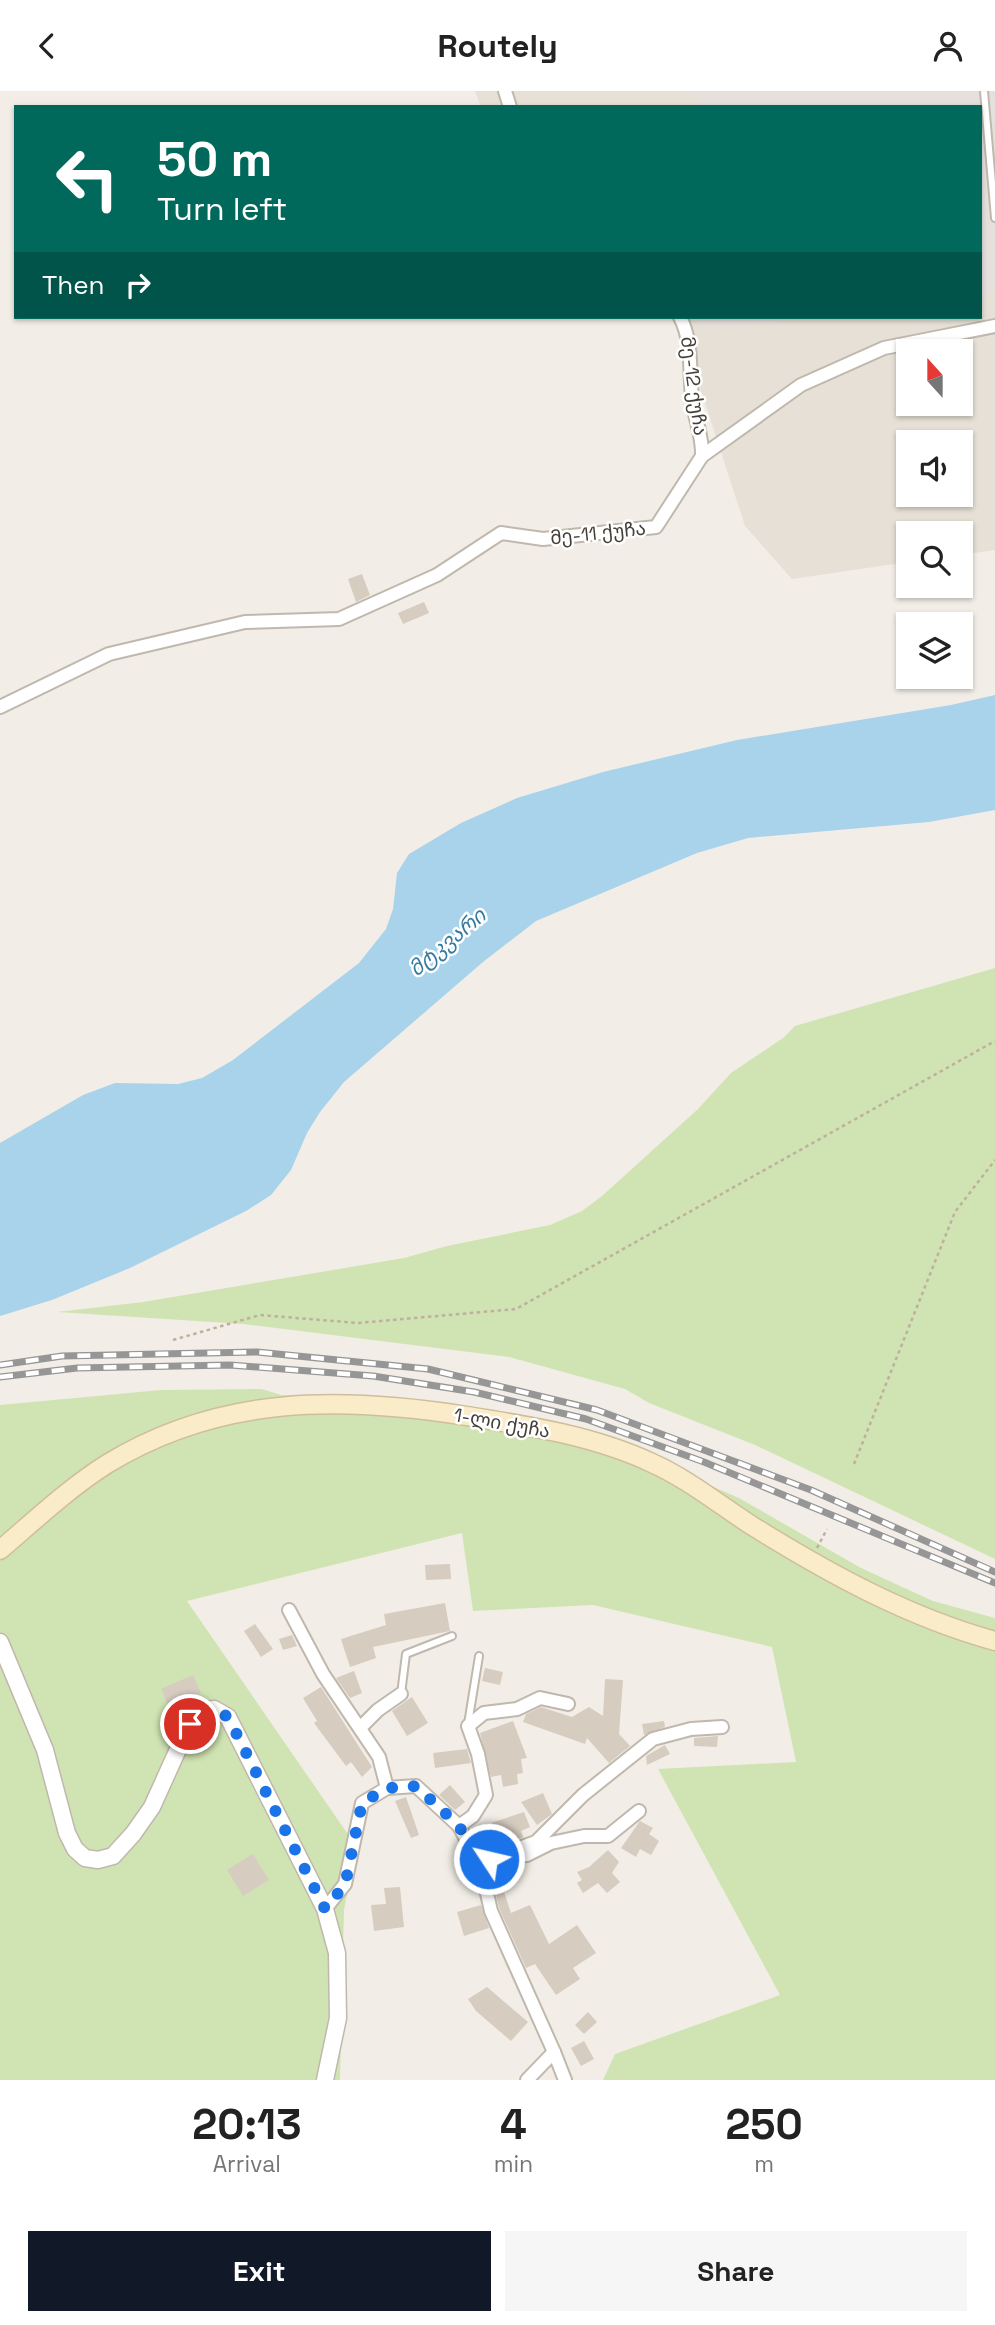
<!DOCTYPE html>
<meta charset="utf-8">
<style>
:root{--surface:#fff;--page:#f6f6f6;--text:#222;--muted:#767676;--accent:#111827}
body{margin:0;font-family:"Space Grotesk","Noto Sans Georgian",sans-serif;background:var(--page);color:var(--text);height:100vh;display:flex;flex-direction:column;font-size:26px;white-space:nowrap}
*{box-sizing:border-box;margin:0}
p{font-size:23px;color:var(--muted)}
.icon{flex:none;width:38px;height:38px;fill:none;stroke:currentColor;stroke-width:2;stroke-linecap:round;stroke-linejoin:round}
.map{position:relative;height:1989px;overflow:hidden}
.details{display:flex;flex-direction:column;background:var(--surface);flex:1}
.details>*{flex:none}
.top-card{position:absolute;left:14px;top:14px;width:968px;height:214px;border-radius:0px;box-shadow:0 2px 5px #0004;background:#00695c;color:#fff;overflow:hidden}
.needle{width:46px;rotate:339deg}
.tools{position:absolute;left:896px;top:248px;display:grid;gap:14px}
.tools a{display:grid;place-items:center;width:77px;height:77px;border-radius:0px;background:var(--surface);box-shadow:0 2px 5px #0004;font-size:35px}
.pin{position:absolute;display:grid;place-items:center;width:60px;height:60px;color:#fff;margin:-30px;border:4px solid #fff;border-radius:50%;box-shadow:0 2px 7px #0007}
.me{position:absolute;width:77px;margin:-38px;rotate:305deg;stroke-linejoin:round;filter:drop-shadow(0 0 5px #0008)}
.turn{display:flex;align-items:center;gap:24px;height:147px;padding:0 28px;font-size:32px}
.turn .icon{width:91px;height:91px;stroke-width:2.5}
.turn b{display:block;font-size:49px;line-height:60px}
.then{display:flex;align-items:center;height:66px;padding:0 28px;background:#0003;gap:14px;font-size:26px}
.eta{display:flex;justify-content:space-evenly;align-items:center;height:119px;text-align:center}
.eta b{font-size:42px;font-weight:700;line-height:49px}
.button{display:flex;gap:14px;margin-top:auto;padding:14px 28px}
.button a{flex:1;height:80px;border-radius:0px;background:var(--accent);color:#fff;font-size:28px;font-weight:700;line-height:80px;text-align:center}
.button a+a{background:var(--page);color:var(--text)}
header{display:flex;justify-content:space-between;align-items:center;height:91px;padding:0 28px;background:var(--surface);font-size:32px;font-weight:700}
.map>svg:first-child{display:block}
.residential{fill:#e6e0d6;fill-rule:evenodd}
.industrial{fill:#e5e0dc}
.green{fill:#d0e4b3}
.water{fill:#a8d3eb}
.building{fill:#d6ccc0}
.lines{fill:none;stroke-linecap:round;stroke-linejoin:round}
.service-casing{stroke:#c0b8ad;stroke-width:10}
.minor-casing{stroke:#c0b8ad;stroke-width:16}
.tertiary-casing{stroke:#c0b8ad;stroke-width:19}
.secondary-casing{stroke:#cfbe9a;stroke-width:21}
.path{stroke:#beb09d;stroke-width:2.5;stroke-dasharray:3.5 3.5;stroke-linecap:butt}
.service{stroke:#fff;stroke-width:6}
.minor{stroke:#fff;stroke-width:12}
.tertiary{stroke:#fff;stroke-width:16}
.secondary{stroke:#faecc9;stroke-width:18}
.rail-casing{stroke:#969696;stroke-width:7}
.rail{stroke:#fff;stroke-width:4.5;stroke-dasharray:13;stroke-linecap:butt}
.route{stroke:#1a73e8;stroke-width:12;stroke-dasharray:0 21.6}
.labels{text-anchor:middle;dominant-baseline:central;stroke-width:5;stroke-linejoin:round;paint-order:stroke}
.street-label{font-size:19px;fill:#453f37;stroke:#fff}
.water-label{font-size:21px;font-style:italic;fill:#367aa1;stroke:#fff}
</style>
<header><svg class="icon" aria-label="back" viewBox="0 0 24 24"><path d="M15 5l-7 7 7 7"/></svg>Routely<svg class="icon" aria-label="person" viewBox="0 0 24 24"><circle cx="12" cy="8" r="4"/><path d="M4 21q1-7 8-7t8 7"/></svg></header>
<div class="map">
<svg width="995" height="1989" viewBox="0 0 995 1989">
<rect width="100%" height="100%" fill="#f2eee7"/>
<!-- residential -->
<path class="residential" d="M475 0H995V459L961 464V443H908V471L792 488 745 435 677 226H980V16H481ZM908 261H961V313H908ZM908 352H961V404H908Z"/>
<!-- industrial -->
<g class="industrial">
<path d="M696 0H995V203L980 205V16H697Z"/>
<path d="M694 226H812L703 239Z"/>
</g>
<!-- green -->
<g class="green">
<path d="M995 877V1468L755 1354 649 1312 625 1298 509 1266 243 1233 57 1221 143 1211 404 1167 447 1155 550 1134 582 1120 602 1105 698 1018 731 982 783 947 795 935Z"/>
<path d="M262 1298 281 1304 445 1311 596 1345 739 1407 861 1477 933 1510 995 1527V1989H603L615 1963 780 1904 658 1678 796 1671 772 1556 593 1514 473 1520 462 1442 187 1510 356 1755 344 1819 340 1989H0V1314L161 1299Z"/>
</g>
<!-- water -->
<path class="water" d="M995 604V719L929 731 748 747 697 762 536 830 483 871 344 991 320 1021 307 1042 291 1079 271 1104 246 1120 130 1177 52 1209 0 1225V1052L83 1004 115 992 178 993 202 987 233 969 359 872 386 838 393 818 397 782 409 763 461 732 517 707 603 681 737 649 951 614Z"/>
<!-- building -->
<g class="building">
<path d="M362 483 370 504 356 511 348 488Z"/>
<path d="M424 511 429 522 403 533 398 522Z"/>
<path d="M450 1473 451 1488 426 1489 425 1474Z"/>
<path d="M445 1512 450 1540 373 1556 376 1567 350 1576 341 1548 386 1534 384 1523Z"/>
<path d="M255 1533 273 1558 261 1566 244 1540Z"/>
<path d="M292 1544 297 1555 283 1559 279 1548Z"/>
<path d="M485 1577 503 1581 500 1594 482 1590Z"/>
<path d="M354 1580 362 1602 350 1607 336 1587Z"/>
<path d="M193 1584 201 1602 169 1616 161 1598Z"/>
<path d="M605 1588 623 1589 619 1643 630 1655 609 1672 587 1647 585 1653 523 1631 526 1623 541 1616 572 1626 589 1616 603 1625Z"/>
<path d="M321 1596 372 1676 362 1686 351 1671 346 1675 314 1632 317 1630 303 1607Z"/>
<path d="M412 1606 428 1632 407 1645 392 1620Z"/>
<path d="M513 1630 527 1667 521 1668 523 1682 517 1683 518 1693 503 1696 501 1684 491 1686 480 1642Z"/>
<path d="M664 1630 665 1636 644 1644 642 1633Z"/>
<path d="M718 1645 717 1656 694 1655V1647Z"/>
<path d="M665 1654 670 1663 647 1674 646 1665Z"/>
<path d="M467 1658 471 1672 435 1677 433 1662Z"/>
<path d="M450 1694 465 1711 455 1719 439 1704Z"/>
<path d="M543 1702 552 1723 537 1734 521 1711Z"/>
<path d="M406 1706 419 1744 411 1747 395 1710Z"/>
<path d="M524 1721 530 1736 521 1740 523 1746 499 1755 491 1732Z"/>
<path d="M640 1730 653 1737 649 1743 659 1750 651 1764 640 1758 636 1766 621 1757Z"/>
<path d="M608 1759 619 1771 612 1782 620 1791 607 1802 598 1792 583 1802 577 1792 582 1789 577 1781 589 1776Z"/>
<path d="M253 1763 269 1789 243 1805 227 1779Z"/>
<path d="M400 1796 404 1836 374 1840 371 1814 386 1813 384 1797Z"/>
<path d="M504 1801 511 1822 530 1814 549 1853 577 1834 596 1862 573 1877 580 1888 556 1904 535 1873 526 1877 499 1817 496 1804Z"/>
<path d="M481 1814 489 1837 464 1845 457 1821Z"/>
<path d="M487 1896 528 1931 511 1950 476 1920 468 1908Z"/>
<path d="M588 1921 597 1931 584 1943 575 1934Z"/>
<path d="M584 1950 594 1968 581 1975 571 1957Z"/>
</g>
<g class="lines">
<defs>
<g id="service">
<path d="M984 0 995 127"/>
<path d="M401 1603 406 1563 452 1545"/>
<path d="M468 1633 479 1565"/>
</g>
<g id="minor">
<path d="M505 0 510 16"/>
<path d="M680 226C693 251 689 279 692 306 694 327 703 344 702 365"/>
<path d="M0 616 109 563 245 531 339 528 437 484 501 442 543 448 656 436 702 365 801 294 884 257 995 235"/>
<path d="M289 1519 323 1583 379 1666 387 1697 362 1712 345 1793 325 1818"/>
<path d="M361 1636 378 1619 401 1603"/>
<path d="M387 1697 416 1695 459 1735"/>
<path d="M510 1766 527 1764 551 1752 584 1745H608L639 1720"/>
<path d="M481 1776 489 1768 536 1751 583 1704 653 1648 691 1638 722 1636"/>
<path d="M554 1961 565 1989"/>
<path d="M527 1989 554 1961 491 1820 481 1776 459 1735 473 1725 486 1704 478 1663 468 1635 484 1622 517 1618 540 1607 568 1613"/>
</g>
<path id="tertiary" d="M0 1551 45 1659 67 1742 75 1758 85 1767 98 1769 113 1765 133 1743 152 1716 189 1634 202 1620 214 1618 228 1626 325 1818 337 1862 338 1927 325 1989"/>
<path id="secondary" d="M0 1459C34 1430 69 1397 107 1373 220 1304 340 1305 467 1325 530 1335 594 1345 652 1372 688 1388 721 1415 754 1436 830 1483 908 1526 995 1550"/>
</defs>
<!-- service casing -->
<use href="#service" class="service-casing"/>
<!-- minor casing -->
<use href="#minor" class="minor-casing"/>
<!-- tertiary casing -->
<use href="#tertiary" class="tertiary-casing"/>
<!-- secondary casing -->
<use href="#secondary" class="secondary-casing"/>
<!-- path -->
<g class="path">
<path d="M173 1249 260 1224 358 1232 516 1218 995 950"/>
<path d="M854 1373 955 1121 995 1069"/>
<path d="M817 1457 827 1438"/>
</g>
<!-- service -->
<use href="#service" class="service"/>
<!-- minor -->
<use href="#minor" class="minor"/>
<!-- tertiary -->
<use href="#tertiary" class="tertiary"/>
<!-- secondary -->
<use href="#secondary" class="secondary"/>
<defs>
<g id="rail">
<path d="M0 1274 62 1265 257 1261 428 1278 597 1319 811 1399 995 1481"/>
<path d="M0 1286 77 1277 230 1274 373 1285 474 1301 586 1328 704 1371 995 1492"/>
</g>
</defs>
<!-- rail casing -->
<use href="#rail" class="rail-casing"/>
<!-- rail -->
<use href="#rail" class="rail"/>
</g>
<g class="lines">
<!-- route -->
<path class="route" d="M190 1633 202 1620 214 1618 228 1626 325 1818 345 1794 362 1712 387 1697 416 1695 459 1735 481 1776 489 1768"/>
</g>
<g class="labels">
<!-- street labels -->
<g class="street-label">
<text transform="translate(694 295) rotate(82)">მე-12 ქუჩა</text>
<text transform="translate(598 442) rotate(-6)">მე-11 ქუჩა</text>
<text transform="translate(502 1332) rotate(10)">1-ლი ქუჩა</text>
</g>
<!-- water labels -->
<g class="water-label">
<text transform="translate(447 851) rotate(-40)">მტკვარი</text>
</g>
</g>
</svg>
<div class="tools">
<a><svg class="needle" viewBox="-14 -14 28 28"><path d="M0-13l5 13h-10z" fill="#e53935"/><path d="M0 13l5-13h-10z" fill="#767676"/></svg></a>
<a><svg class="icon" aria-label="sound" viewBox="0 0 24 24"><path d="M4 9h4l5-4v14l-5-4H4zM17 9q2 3 0 6"/></svg></a>
<a><svg class="icon" aria-label="search" viewBox="0 0 24 24"><circle cx="10" cy="10" r="6"/><path d="M15 15l6 6"/></svg></a>
<a><svg class="icon" aria-label="layers" viewBox="0 0 24 24"><path d="M12 4l9 5-9 5-9-5zM3 14l9 5 9-5"/></svg></a>
</div>
<div class="pin" style="left:190px;top:1633px;background:#d93025"><svg class="icon" aria-label="arrive" viewBox="0 0 24 24"><path d="M6 21V4h12l-3 4 3 4H6"/></svg></div>
<svg class="me" style="left:489px;top:1768px" viewBox="-20 -20 40 40"><circle r="17" fill="#1a73e8" stroke="#fff" stroke-width="3"/><path d="M0-11L8 9 0 5-8 9z" fill="#fff"/></svg>
<div class="top-card">
<div class="turn"><svg class="icon" aria-label="left" viewBox="0 0 24 24"><path d="M17 20v-9H6M10 6l-5 5 5 5"/></svg><div><b>50 m</b>Turn left</div></div>
<div class="then">Then<svg class="icon" aria-label="right" viewBox="0 0 24 24"><path d="M7 20v-9h11M14 6l5 5-5 5"/></svg></div>
</div>
</div>
<section class="details">
<div class="eta">
<div><b>20:13</b><p>Arrival</p></div>
<div><b>4</b><p>min</p></div>
<div><b>250</b><p>m</p></div>
</div>
<div class="button"><a>Exit</a><a>Share</a></div>
</section>
